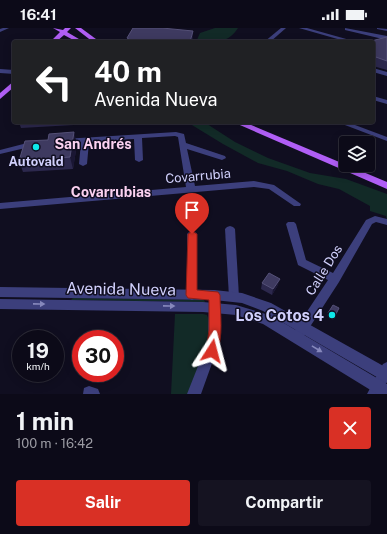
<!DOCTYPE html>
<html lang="es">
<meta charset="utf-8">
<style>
:root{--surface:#0c0a18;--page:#151321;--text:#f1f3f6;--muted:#9a9aa2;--line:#2c2b37;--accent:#d93025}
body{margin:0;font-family:"Public Sans",sans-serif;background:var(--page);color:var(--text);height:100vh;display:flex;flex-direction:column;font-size:15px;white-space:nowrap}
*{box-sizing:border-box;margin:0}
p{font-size:13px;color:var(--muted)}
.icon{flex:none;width:22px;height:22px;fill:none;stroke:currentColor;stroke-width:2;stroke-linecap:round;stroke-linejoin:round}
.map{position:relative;height:366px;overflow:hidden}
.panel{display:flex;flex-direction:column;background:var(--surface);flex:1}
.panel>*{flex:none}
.top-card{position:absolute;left:12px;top:12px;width:363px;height:84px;border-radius:4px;box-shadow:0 2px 10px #0003,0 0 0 1px var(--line);background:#202124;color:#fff;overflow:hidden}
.controls{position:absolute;left:339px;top:108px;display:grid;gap:8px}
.controls a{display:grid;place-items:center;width:36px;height:36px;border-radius:4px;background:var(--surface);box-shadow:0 2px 10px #0003,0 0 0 1px var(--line);font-size:20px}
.speed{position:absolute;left:12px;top:302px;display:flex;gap:8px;font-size:20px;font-weight:700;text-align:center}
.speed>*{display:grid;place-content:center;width:52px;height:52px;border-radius:50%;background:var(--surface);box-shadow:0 2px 10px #0003,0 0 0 1px var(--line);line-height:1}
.speed small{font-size:10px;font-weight:400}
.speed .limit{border:6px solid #d22;background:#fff;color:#111}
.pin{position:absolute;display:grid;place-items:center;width:34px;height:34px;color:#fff;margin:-41px -17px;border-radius:50% 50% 50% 0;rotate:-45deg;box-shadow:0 0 4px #0007}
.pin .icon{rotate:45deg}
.me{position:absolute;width:44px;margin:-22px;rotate:9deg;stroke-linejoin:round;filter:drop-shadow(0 0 3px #0008)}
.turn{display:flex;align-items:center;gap:14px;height:84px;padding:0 16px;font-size:18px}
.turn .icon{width:52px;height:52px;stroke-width:2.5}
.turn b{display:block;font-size:28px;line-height:34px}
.round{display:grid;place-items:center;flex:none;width:42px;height:42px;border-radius:4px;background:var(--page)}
.overview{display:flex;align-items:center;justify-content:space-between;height:68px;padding:0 16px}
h1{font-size:24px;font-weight:700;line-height:30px}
.cta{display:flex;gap:8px;margin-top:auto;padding:8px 16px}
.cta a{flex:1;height:46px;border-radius:4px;background:var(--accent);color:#fff;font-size:16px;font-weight:700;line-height:46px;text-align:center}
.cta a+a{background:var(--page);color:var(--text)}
.status{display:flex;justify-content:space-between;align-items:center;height:28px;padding:0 20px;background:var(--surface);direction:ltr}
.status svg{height:11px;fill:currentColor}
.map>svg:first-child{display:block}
.green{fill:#122a27}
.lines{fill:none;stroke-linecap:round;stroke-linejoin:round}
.minor{fill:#3c3f7c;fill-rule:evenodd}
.tertiary{fill:#3c3f7c;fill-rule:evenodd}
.primary{fill:#b05ef6;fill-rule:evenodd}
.wall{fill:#2c284d}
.shaded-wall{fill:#1a1633}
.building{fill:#3e3a60;stroke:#555178}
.oneway{fill:#8688bc}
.route{fill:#d93025;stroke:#8d1f18}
.poi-dot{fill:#0ee8ea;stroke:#100e20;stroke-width:1.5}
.labels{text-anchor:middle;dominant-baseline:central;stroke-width:3;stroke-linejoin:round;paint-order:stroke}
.poi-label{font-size:13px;font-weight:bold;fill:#d1d0fc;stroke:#100e20}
.street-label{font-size:13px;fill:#d1d0fc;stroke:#100e20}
.neighbourhood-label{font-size:14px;font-weight:bold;fill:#fcd2f1;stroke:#100e20}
.near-street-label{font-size:16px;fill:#d1d0fc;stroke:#100e20}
.near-poi-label{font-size:16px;font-weight:bold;fill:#d1d0fc;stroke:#100e20;text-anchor:end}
</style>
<div class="status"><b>16:41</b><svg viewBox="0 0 49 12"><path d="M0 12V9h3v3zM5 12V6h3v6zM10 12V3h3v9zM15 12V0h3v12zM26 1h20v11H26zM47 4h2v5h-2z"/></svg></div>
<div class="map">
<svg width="387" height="366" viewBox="0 0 387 366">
<rect width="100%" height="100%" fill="#100e20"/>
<!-- green -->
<g class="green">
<path d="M215 0H238C227 17 214 14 196 14L200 5Z"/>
<path d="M187 94H204L235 114 268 130 310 145 346 151 387 166V193L386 188 370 183V178L339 161 318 156 287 143 258 135 223 116Z"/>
<path d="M73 270 204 272 205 274 73 272H71Z"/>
<path d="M175 286H203L207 287C218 308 196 346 188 366H171Z"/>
</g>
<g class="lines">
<!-- minor -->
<g class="minor">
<path d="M3 0H9L0 4V1Z"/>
<path d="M281 0H286L270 14H264Z"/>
<path d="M299 0H307L357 14H348Z"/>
<path d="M345 0 387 8V12L345 2Z"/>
<path d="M377 0 387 1V3L377 1Z"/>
<path d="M373 40 387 44V48L373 44Z"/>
<path d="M0 41 14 42V46L0 45Z"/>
<path d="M373 68 387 72V76L373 72Z"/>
<path d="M337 94H347L387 109V113Z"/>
<path d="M176 104 184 106 186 115 225 128 226 130 222 132 187 121 195 158 254 153 274 157 301 176 300 178H294L269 161 254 159 0 181V175L186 159 178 109 175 108 142 110 143 132 139 134 135 132 134 111 89 114 87 136 83 138 79 136 81 114 64 115 60 113 64 111Z"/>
<path d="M35 113H38V117L0 126V122Z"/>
<path d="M375 188 387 191V197L376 194 372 196 339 254 304 308 300 309 296 308 294 304 296 300 328 252 298 237 286 196 288 194H294L296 196 306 232 333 245 366 192Z"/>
<path d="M230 198 233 199 235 201 239 269 238 272 234 274 230 272 229 269 225 201 227 199Z"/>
<path d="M192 203 195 204 197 206V267L196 270 192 272 188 270 187 267V206L189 204Z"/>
<path d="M214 262 218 264 219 267 220 313 201 366H187L208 313 209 267 210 264Z"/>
<path d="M387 334V353L381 366H367L383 336Z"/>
<path d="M89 358 98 361 100 366H83L84 360Z"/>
</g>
<!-- tertiary -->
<g class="tertiary">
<path d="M0 259 214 262 242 265 271 275 387 340V355L263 283 242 275 214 272 0 269Z"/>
<path d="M0 271 203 274 236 277 272 288 387 356V366H377L263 296 236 287 203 284 0 281Z"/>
</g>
<!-- primary -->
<g class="primary">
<path d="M53 0 63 2 65 0H71L67 4 84 14H77L64 7 56 14H50L60 4Z"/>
<path d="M75 0H81L100 14H93Z"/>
<path d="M14 53V59L0 71V65Z"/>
<path d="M233 94H244L387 154V161Z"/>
</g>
</g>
<!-- wall -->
<g class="wall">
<path d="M387 9V42L373 38V14Z"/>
<path d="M127 10H193L192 14H128Z"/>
<path d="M19 94H91V96L21 100Z"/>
<path d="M77 116 73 141 23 144 19 133Z"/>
<path d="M262 255 278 257 272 267 261 261Z"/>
<path d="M339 280 333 292 327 288 328 285Z"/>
</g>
<!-- shaded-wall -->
<g class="shaded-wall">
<path d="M193 3V10L192 14H190Z"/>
<path d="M74 104 77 116 73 141 70 129Z"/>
<path d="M280 251 278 257 272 267 273 261Z"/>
</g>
<!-- building -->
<g class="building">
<path d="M133 0H162L193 3 190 14H134L127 10Z"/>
<path d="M387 9V33L373 28V14H370L375 12Z"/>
<path d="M74 104 70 129 19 133 25 113 48 112 49 106Z"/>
<path d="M269 245 280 251 273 261 262 255Z"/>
<path d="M333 277 339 280 335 288 328 285Z"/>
</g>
<!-- one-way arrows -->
<defs><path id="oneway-solid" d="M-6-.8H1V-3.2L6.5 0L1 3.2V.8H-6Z"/></defs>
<g class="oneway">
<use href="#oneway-solid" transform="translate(39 276) rotate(1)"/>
<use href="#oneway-solid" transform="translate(169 278) rotate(1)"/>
<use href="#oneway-solid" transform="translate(317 321) rotate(31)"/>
</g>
<!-- route -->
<path class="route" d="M192 203 197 206V262L218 264 220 267C220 286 224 309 216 327L212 329 207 327 206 323 209 302V272L188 270 186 267 188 206Z"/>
<!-- markers -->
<g class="poi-dot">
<circle cx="36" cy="119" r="4"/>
<circle cx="332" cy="287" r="4"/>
</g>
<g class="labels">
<!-- poi labels -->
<g class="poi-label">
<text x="36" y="133">Autovald</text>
</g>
<!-- street labels -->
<g class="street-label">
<text transform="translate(198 148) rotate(-5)">Covarrubia</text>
<text transform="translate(324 242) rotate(-58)">Calle Dos</text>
</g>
<!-- neighbourhood labels -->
<g class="neighbourhood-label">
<text x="93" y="116">San Andrés</text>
<text x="111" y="164">Covarrubias</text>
</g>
<!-- near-street labels -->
<g class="near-street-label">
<text transform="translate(121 261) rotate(1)">Avenida Nueva</text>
</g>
<!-- near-poi labels -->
<g class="near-poi-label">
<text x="324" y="287">Los Cotos 4</text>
</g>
</g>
</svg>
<div class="controls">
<a><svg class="icon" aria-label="layers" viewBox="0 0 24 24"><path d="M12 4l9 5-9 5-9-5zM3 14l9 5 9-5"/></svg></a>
</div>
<div class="speed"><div>19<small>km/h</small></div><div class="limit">30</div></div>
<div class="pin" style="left:192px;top:206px;background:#d93025"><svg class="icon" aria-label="arrive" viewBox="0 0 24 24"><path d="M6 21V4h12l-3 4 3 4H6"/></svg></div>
<svg class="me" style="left:212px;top:323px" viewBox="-20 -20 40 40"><path d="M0-17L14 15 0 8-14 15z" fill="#d93025" stroke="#fff" stroke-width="4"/></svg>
<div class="top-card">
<div class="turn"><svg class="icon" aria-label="left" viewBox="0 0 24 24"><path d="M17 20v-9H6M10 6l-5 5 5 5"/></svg><div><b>40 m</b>Avenida Nueva</div></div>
</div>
</div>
<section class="panel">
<div class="overview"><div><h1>1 min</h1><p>100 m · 16:42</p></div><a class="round" style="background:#d93025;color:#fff"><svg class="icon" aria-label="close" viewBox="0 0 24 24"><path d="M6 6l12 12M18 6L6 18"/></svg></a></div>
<div class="cta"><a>Salir</a><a>Compartir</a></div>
</section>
